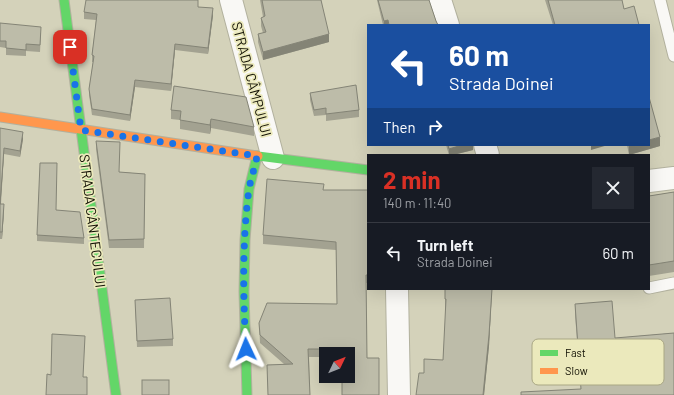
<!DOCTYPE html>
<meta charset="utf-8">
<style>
:root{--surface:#171b24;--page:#242831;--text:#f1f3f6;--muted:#9ea1a6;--line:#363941;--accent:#d93025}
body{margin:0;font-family:Barlow,sans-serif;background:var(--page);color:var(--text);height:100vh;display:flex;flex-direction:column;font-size:15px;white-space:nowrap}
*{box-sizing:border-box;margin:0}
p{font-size:13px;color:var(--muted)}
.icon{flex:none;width:22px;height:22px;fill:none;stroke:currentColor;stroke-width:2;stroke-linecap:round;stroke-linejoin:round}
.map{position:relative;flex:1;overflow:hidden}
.panel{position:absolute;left:367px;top:154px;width:283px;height:136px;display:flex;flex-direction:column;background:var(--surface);border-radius:0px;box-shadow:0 4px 16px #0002}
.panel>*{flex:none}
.banner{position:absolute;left:367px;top:24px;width:283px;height:122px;border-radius:0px;box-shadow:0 4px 16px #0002;background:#1a4fa0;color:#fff;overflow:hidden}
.needle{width:26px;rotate:47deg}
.controls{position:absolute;left:319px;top:347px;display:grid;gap:8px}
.controls a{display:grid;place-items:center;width:36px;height:36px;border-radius:0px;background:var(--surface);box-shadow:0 4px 16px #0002;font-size:20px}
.pin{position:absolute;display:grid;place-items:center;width:34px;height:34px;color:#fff;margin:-17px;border-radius:8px;box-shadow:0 2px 6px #0006}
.me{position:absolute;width:44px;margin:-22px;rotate:358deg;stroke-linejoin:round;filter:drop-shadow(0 0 3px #0008)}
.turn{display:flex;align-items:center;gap:14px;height:84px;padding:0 16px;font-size:18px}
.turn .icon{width:52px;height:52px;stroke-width:2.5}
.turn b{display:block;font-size:28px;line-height:34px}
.then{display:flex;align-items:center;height:38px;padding:0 16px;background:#0003;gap:8px;font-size:15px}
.round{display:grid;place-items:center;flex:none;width:42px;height:42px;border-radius:0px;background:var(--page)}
.summary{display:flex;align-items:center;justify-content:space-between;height:68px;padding:0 16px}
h1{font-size:24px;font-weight:700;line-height:30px;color:var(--accent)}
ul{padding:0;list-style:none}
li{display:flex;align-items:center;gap:12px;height:60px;padding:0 16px;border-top:1px solid var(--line)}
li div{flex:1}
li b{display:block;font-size:15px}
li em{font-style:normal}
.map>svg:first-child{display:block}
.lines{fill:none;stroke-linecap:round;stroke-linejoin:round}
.lane-casing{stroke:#b2b19e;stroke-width:13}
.street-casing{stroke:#b2b19e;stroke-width:24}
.fast-casing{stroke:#b2b19e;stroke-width:11}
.slow-casing{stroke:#b2b19e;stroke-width:11}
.lane{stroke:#f9f8f5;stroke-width:11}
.street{stroke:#f9f8f5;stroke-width:22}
.fast{stroke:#63d668;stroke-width:9}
.slow{stroke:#ff974d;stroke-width:9}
.wall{fill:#a3a291}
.shaded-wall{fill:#848476}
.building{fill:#bdbca9;stroke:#848476}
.route{stroke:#1a73e8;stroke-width:7;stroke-dasharray:0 12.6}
.labels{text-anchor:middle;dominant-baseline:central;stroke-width:3.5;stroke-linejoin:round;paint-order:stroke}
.street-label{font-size:14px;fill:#0f0e01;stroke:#ebe9bc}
.key{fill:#ebe9bc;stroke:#a9a784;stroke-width:1}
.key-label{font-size:11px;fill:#0f0e01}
</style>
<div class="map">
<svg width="674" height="395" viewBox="0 0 674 395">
<rect width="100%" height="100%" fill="#d4d2ba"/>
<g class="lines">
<defs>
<g id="lane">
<path d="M660 0 674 56"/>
<path d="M649 288 674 283"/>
</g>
<g id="street">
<path d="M231 0 273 158"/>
<path d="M440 0 448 25"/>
<path d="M485 145 488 155"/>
<path d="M649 181 674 178"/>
<path d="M397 289 399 395"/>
</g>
<g id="fast">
<path d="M64 0 116 395"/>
<path d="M258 156 368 170"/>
<path d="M247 395 244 292 245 240 249 189 257 156"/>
</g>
<path id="slow" d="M0 117 258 156"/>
</defs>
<!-- lane casing -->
<use href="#lane" class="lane-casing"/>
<!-- street casing -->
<use href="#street" class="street-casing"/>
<!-- fast casing -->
<use href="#fast" class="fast-casing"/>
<!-- slow casing -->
<use href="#slow" class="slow-casing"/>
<!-- lane -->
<use href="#lane" class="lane"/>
<!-- street -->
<use href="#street" class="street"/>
<!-- fast -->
<use href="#fast" class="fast"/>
<!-- slow -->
<use href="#slow" class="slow"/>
</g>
<!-- wall -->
<g class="wall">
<path d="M260 0H321L329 42 263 60 258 42V34L263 33 261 26V18L263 17Z"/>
<path d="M377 0H429L436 21 438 25H383Z"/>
<path d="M545 0H622L624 9 639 25H553Z"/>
<path d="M198 7 213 15 208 54 175 50 171 91 135 87 130 121 92 115 89 95V89L93 62H92V55L96 20 84 19V12Z"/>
<path d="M0 23 41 33 40 52 26 51V56L6 55V48L0 47Z"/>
<path d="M174 86 254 127V136L211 128 210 134 180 129V120L171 119V110Z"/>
<path d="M310 93 359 110V117L326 121V115L314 116 310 100Z"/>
<path d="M0 128 23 139 20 157 4 154 1 204 4 211 2 239H0Z"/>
<path d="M96 141 119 172 145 174 144 248H109L96 149Z"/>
<path d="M446 145H473V150L453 155H449Z"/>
<path d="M512 145H541L512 146Z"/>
<path d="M627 145H649L660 146 629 155Z"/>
<path d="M324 190H368V283H366L367 358 379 395 348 354H326V357H309L310 395H268L267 365 284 364 260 343 259 323 337 304 336 250 263 244V235Z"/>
<path d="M674 192V272L649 276V196Z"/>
<path d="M56 210 84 238V244L37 241V235Z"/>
<path d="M445 289H522L492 290 489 346 484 395H416L424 373 443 360 446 309H445Z"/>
<path d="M135 300 173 339V346L137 347Z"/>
<path d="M575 304 615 338 674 333 581 389 575 315Z"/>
</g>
<!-- shaded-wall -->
<g class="shaded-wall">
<path d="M213 8V15L208 54V48Z"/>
<path d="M388 20V25H384V21Z"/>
<path d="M329 34V42L263 60V52Z"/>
<path d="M175 44V50L171 91V84Z"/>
<path d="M135 80V87L130 121V115Z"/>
<path d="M211 119V128L210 134V125Z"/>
<path d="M23 132V139L20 157V151Z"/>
<path d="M660 137V146L629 155V146L632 145H649V140Z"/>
<path d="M462 145H473V150L453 155H449V149Z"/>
<path d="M591 145H608L591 150Z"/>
<path d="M4 148V154L0 211V204Z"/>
<path d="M4 204V211L2 239V232Z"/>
<path d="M492 289 489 346 484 395H483Z"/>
</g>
<!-- building -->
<g class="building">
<path d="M86 0H198V7L213 8 208 48 175 44 171 84 135 80 130 115 92 109 89 89 94 56 92 55 97 14 84 12Z"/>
<path d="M262 0H321L329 34 263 52 258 34 266 32 261 18 265 16Z"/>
<path d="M378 0H429L436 21 438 25H389L388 20 384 21Z"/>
<path d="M548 0H622L624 9 634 6 639 25H555Z"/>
<path d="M0 23 41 27 40 45 26 44V50L6 48V41H0Z"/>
<path d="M356 85 359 110 326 114V108L314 110 310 93Z"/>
<path d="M174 86 246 97 254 127 211 119 210 125 180 120 181 111 171 110Z"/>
<path d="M649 97 660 137 649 140Z"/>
<path d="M0 128 23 132 20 151 4 148 0 204H4L2 232H0Z"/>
<path d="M96 141 120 142 119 172 145 174 144 239 109 240Z"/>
<path d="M448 145H462L449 149Z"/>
<path d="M40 163H57L56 210 80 212 84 238 37 235Z"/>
<path d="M267 179 324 184 323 190H368V275H366L367 358H379V395H342V376H348V354H342V349H308L310 395H268L267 365 293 364 260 335 259 323 267 303 337 304 336 242 263 235Z"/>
<path d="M674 192V261L649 265V196Z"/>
<path d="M445 289H492L489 335 483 395H416L419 373H424V359L443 360 446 299H445Z"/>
<path d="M170 298 173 339 137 341 135 300Z"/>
<path d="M612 301 615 338 674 333V395H521V392L581 389 575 304Z"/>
<path d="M52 334 85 336 83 377H87V395H46L47 374 51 375Z"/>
<rect x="142" y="380" width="27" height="15"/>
</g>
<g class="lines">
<!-- route -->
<path class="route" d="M70 47 81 130 257 156C255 167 251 178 249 189 242 242 243 296 246 349"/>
</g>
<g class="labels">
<!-- street labels -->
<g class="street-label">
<text transform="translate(252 79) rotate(75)">STRADA CÂMPULUI</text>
<text transform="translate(93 221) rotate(83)">STRADA CÂNTECULUI</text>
</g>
</g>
<!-- legend -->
<rect x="532" y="339" width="132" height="46" rx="6" class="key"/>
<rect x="540" y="350" width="18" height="6" fill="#63d668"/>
<rect x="540" y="368" width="18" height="6" fill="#ff974d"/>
<g class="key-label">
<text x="565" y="357">Fast</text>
<text x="565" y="375">Slow</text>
</g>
</svg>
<div class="controls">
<a><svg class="needle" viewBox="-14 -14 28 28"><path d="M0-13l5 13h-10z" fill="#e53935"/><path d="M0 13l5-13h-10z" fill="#9ea1a6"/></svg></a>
</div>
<div class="pin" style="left:70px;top:47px;background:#d93025"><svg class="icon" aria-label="arrive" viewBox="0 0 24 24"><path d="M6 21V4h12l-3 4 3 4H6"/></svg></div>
<svg class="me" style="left:246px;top:349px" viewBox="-20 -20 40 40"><path d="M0-17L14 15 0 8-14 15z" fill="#1a73e8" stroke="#fff" stroke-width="4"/></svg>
<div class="banner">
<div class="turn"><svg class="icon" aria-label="left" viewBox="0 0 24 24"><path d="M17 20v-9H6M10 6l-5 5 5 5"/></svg><div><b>60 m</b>Strada Doinei</div></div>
<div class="then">Then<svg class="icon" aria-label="right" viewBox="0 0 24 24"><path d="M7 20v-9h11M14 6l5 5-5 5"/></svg></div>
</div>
<section class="panel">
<div class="summary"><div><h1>2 min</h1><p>140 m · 11:40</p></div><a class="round"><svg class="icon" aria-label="close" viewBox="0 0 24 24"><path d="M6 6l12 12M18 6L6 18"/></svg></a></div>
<ul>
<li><svg class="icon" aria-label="left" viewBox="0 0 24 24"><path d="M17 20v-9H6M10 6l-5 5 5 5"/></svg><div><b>Turn left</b><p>Strada Doinei</p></div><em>60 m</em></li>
</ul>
</section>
</div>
